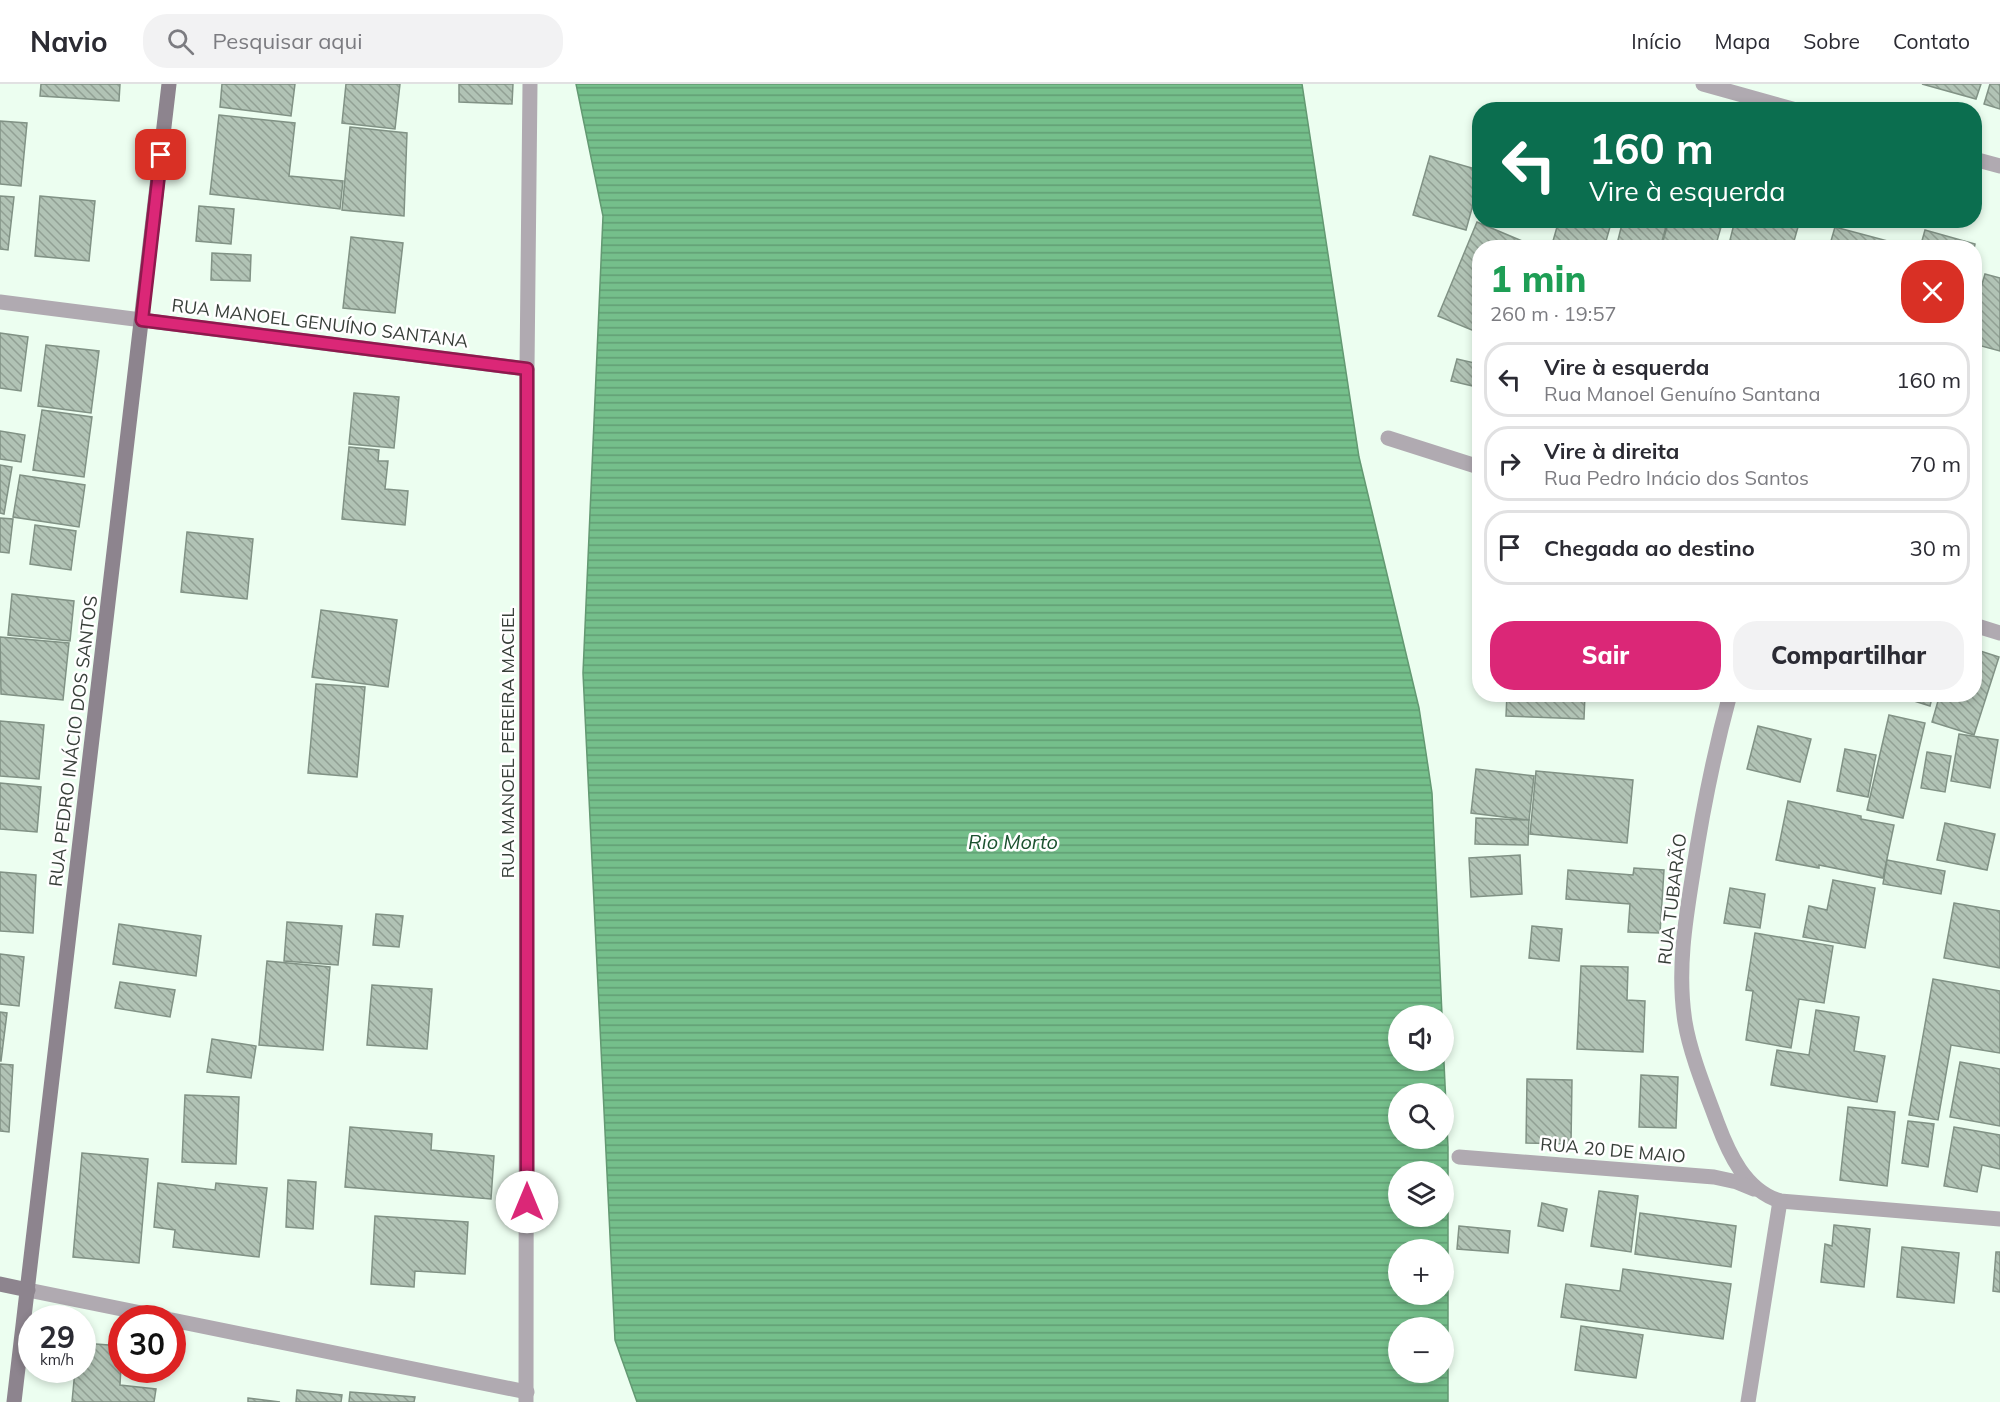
<!DOCTYPE html>
<html lang="pt">
<meta charset="utf-8">
<style>
:root{--surface:#fff;--page:#f2f2f3;--text:#2b2b33;--muted:#7c7c81;--line:#e1e1e2;--accent:#db2777}
body{margin:0;font-family:Mulish,sans-serif;background:var(--page);color:var(--text);height:100vh;display:flex;flex-direction:column;font-size:22px;white-space:nowrap}
*{box-sizing:border-box;margin:0}
p{font-size:20px;color:var(--muted)}
.icon{flex:none;width:33px;height:33px;fill:none;stroke:currentColor;stroke-width:2;stroke-linecap:round;stroke-linejoin:round}
.map{position:relative;flex:1;overflow:hidden}
.side{position:absolute;left:1472px;top:156px;width:510px;height:462px;display:flex;flex-direction:column;background:var(--surface);border-radius:24px;box-shadow:0 3px 9px #0003}
.side>*{flex:none}
.top-card{position:absolute;left:1472px;top:18px;width:510px;height:126px;border-radius:24px;box-shadow:0 3px 9px #0003;background:#0b6e4f;color:#fff;overflow:hidden}
.buttons{position:absolute;left:1388px;top:921px;display:grid;gap:12px}
.buttons a{display:grid;place-items:center;width:66px;height:66px;border-radius:50%;background:var(--surface);box-shadow:0 3px 9px #0003;font-size:30px}
.speed{position:absolute;left:18px;top:1221px;display:flex;gap:12px;font-size:30px;font-weight:700;text-align:center}
.speed>*{display:grid;place-content:center;width:78px;height:78px;border-radius:50%;background:var(--surface);box-shadow:0 3px 9px #0003;line-height:1}
.speed small{font-size:15px;font-weight:400}
.speed .limit{border:9px solid #d22;background:#fff;color:#111}
.pin{position:absolute;display:grid;place-items:center;width:51px;height:51px;color:#fff;margin:-26px;border-radius:12px;box-shadow:0 3px 9px #0006}
.me{position:absolute;width:66px;margin:-33px;rotate:0deg;stroke-linejoin:round;filter:drop-shadow(0 0 4px #0008)}
.turn{display:flex;align-items:center;gap:21px;height:126px;padding:0 18px;font-size:27px}
.turn .icon{width:78px;height:78px;stroke-width:2.5}
.turn b{display:block;font-size:42px;line-height:51px}
.round{display:grid;place-items:center;flex:none;width:63px;height:63px;border-radius:24px;background:var(--page)}
.head{display:flex;align-items:center;justify-content:space-between;height:102px;padding:0 18px}
h1{font-size:36px;font-weight:800;line-height:45px;color:#1e9e55}
.cta{display:flex;gap:12px;margin-top:auto;padding:12px 18px}
.cta a{flex:1;height:69px;border-radius:24px;background:var(--accent);color:#fff;font-size:24px;font-weight:800;line-height:69px;text-align:center}
.cta a+a{background:var(--page);color:var(--text)}
ul{padding:0;list-style:none}
li{display:flex;align-items:center;gap:18px;height:75px;margin:0 12px 9px;padding:0 6px;border:3px solid var(--line);border-radius:24px}
li div{flex:1}
li b{display:block;font-size:22px}
li em{font-style:normal}
header{display:flex;align-items:center;gap:36px;box-sizing:border-box;height:84px;padding:0 30px;background:var(--surface);border-bottom:2px solid var(--line)}
header strong{font-size:28px}
nav{display:flex;gap:33px;margin-inline-start:auto;font-size:21px}
.search{width:420px;height:54px;background:var(--page);display:flex;align-items:center;gap:15px;box-sizing:border-box;padding:0 21px;border-radius:24px;color:var(--muted);font-size:22px}
.map>svg:first-child{display:block}
.water{fill:url(#water-rules);stroke:#639972;stroke-width:1.5;fill-rule:evenodd}
.building{fill:url(#building-back-hatch);stroke:#819285;stroke-width:1.5}
.lines{fill:none;stroke-linecap:round;stroke-linejoin:round}
.street{stroke:#b0aab1;stroke-width:15}
.secondary{stroke:#8d848e;stroke-width:15}
.route-casing{stroke:#8e194d;stroke-width:15}
.route{stroke:#db2777;stroke-width:10}
.labels{text-anchor:middle;dominant-baseline:central;stroke-width:5;stroke-linejoin:round;paint-order:stroke}
.street-label{font-size:18px;fill:#383f39;stroke:#fff}
.water-label{font-size:20px;font-style:italic;fill:#1c5230;stroke:#fff}
</style>
<header>
<strong>Navio</strong>
<div class="search"><svg class="icon" aria-label="search" viewBox="0 0 24 24"><circle cx="10" cy="10" r="6"/><path d="M15 15l6 6"/></svg>Pesquisar aqui</div>
<nav><a>Início</a><a>Mapa</a><a>Sobre</a><a>Contato</a></nav>
</header>
<div class="map">
<svg width="2000" height="1318" viewBox="0 0 2000 1318">
<defs>
<pattern id="water-rules" width="6" height="5" patternUnits="userSpaceOnUse" patternTransform="scale(1.5)"><rect width="6" height="5" fill="#75bf8b"/><path d="M0 2.5h6" fill="none" stroke="#619d73"/></pattern>
<pattern id="building-back-hatch" width="6" height="6" patternUnits="userSpaceOnUse" patternTransform="scale(1.5)"><rect width="6" height="6" fill="#b1c3b5"/><path d="M-1 5l2 2M0 0l6 6M5-1l2 2" fill="none" stroke="#91a094"/></pattern>
</defs>
<rect width="100%" height="100%" fill="#ecfef0"/>
<!-- water -->
<path class="water" d="M576 0H1302L1359 373 1419 624 1426 669 1432 709 1442 931 1398 932V976H1443V958L1448 1063V1318H637L615 1256 583 589 603 132ZM1398 1010H1443V1054H1398ZM1398 1088H1443V1132H1398ZM1398 1166H1443V1210H1398ZM1398 1244H1443V1288H1398Z"/>
<!-- building -->
<g class="building">
<path d="M41 0H120L119 17 40 12Z"/>
<path d="M222 0H295L291 32 220 23Z"/>
<path d="M346 0H400L395 45 342 39Z"/>
<path d="M459 0H513L512 20 459 18Z"/>
<path d="M1922 0H1981L1976 15Z"/>
<path d="M1990 0H2000V25L1984 20Z"/>
<path d="M219 31 295 39 289 92 343 97 340 125 210 110Z"/>
<path d="M0 37 27 39 21 102 0 100Z"/>
<path d="M350 43 407 49 404 132 342 126Z"/>
<path d="M1430 72 1479 86V99L1466 146 1413 131Z"/>
<path d="M0 112 14 113 8 166 0 165Z"/>
<path d="M40 112 95 117 89 177 35 172Z"/>
<path d="M199 122 234 125 231 160 196 157Z"/>
<path d="M1559 136H1612L1604 164H1551Z"/>
<path d="M1623 136H1668L1660 164H1616Z"/>
<path d="M1669 136H1723L1715 164H1661Z"/>
<path d="M1735 136H1800L1792 164H1728Z"/>
<path d="M1477 138 1534 162 1533 164H1479V249L1438 232Z"/>
<path d="M1835 143 1899 160 1898 164H1829Z"/>
<path d="M1925 146 1975 160 1974 165V164H1920Z"/>
<path d="M351 153 403 159 395 229 343 224Z"/>
<path d="M212 169 251 171 250 197 211 196Z"/>
<path d="M1985 190 2000 194V267L1974 260V227Z"/>
<path d="M0 249 28 253 21 307 0 304Z"/>
<path d="M46 261 99 267 91 329 38 322Z"/>
<path d="M1457 275 1479 280 1477 303 1451 297Z"/>
<path d="M354 309 399 313 394 364 349 360Z"/>
<path d="M42 326 92 333 84 393 33 386Z"/>
<path d="M0 347 25 351 21 378 0 375Z"/>
<path d="M349 363 379 366 378 377H388L385 405 408 407 405 441 342 435Z"/>
<path d="M0 381 12 383 4 430 0 429Z"/>
<path d="M20 391 85 401 79 443 13 433Z"/>
<path d="M0 434 13 435 9 469 0 468Z"/>
<path d="M35 441 76 447 71 486 30 480Z"/>
<path d="M187 448 253 455 247 515 181 508Z"/>
<path d="M12 510 74 517 70 557 8 551Z"/>
<path d="M321 526 397 536 388 603 312 593Z"/>
<path d="M0 553 69 559 63 616 1 610Z"/>
<path d="M1974 565 1999 573 1974 651 1932 638 1940 610H1974Z"/>
<path d="M316 600 365 603 357 693 308 689Z"/>
<path d="M1507 610H1585L1584 635 1506 632Z"/>
<path d="M1892 610H1933L1930 622Z"/>
<path d="M1889 631 1925 639 1903 734 1867 726Z"/>
<path d="M0 637 44 641 39 695 0 692Z"/>
<path d="M1758 642 1811 655 1800 698 1747 685Z"/>
<path d="M1959 650 1998 656 1990 704 1951 697Z"/>
<path d="M1845 665 1876 671 1868 713 1837 707Z"/>
<path d="M1927 668 1951 672 1945 708 1921 704Z"/>
<path d="M1476 685 1534 692 1529 736 1471 729Z"/>
<path d="M1536 687 1633 696 1627 759 1530 750Z"/>
<path d="M0 699 41 703 37 748 0 745Z"/>
<path d="M1788 717 1861 732V735L1894 741 1883 794 1819 781V784L1776 776Z"/>
<path d="M1476 734 1529 736 1528 761 1475 760Z"/>
<path d="M1945 739 1995 750 1987 786 1937 776Z"/>
<path d="M1520 771 1522 810 1471 813 1469 774Z"/>
<path d="M1887 776 1945 787 1941 810 1883 800Z"/>
<path d="M1634 784 1664 786 1660 849 1628 848 1630 820 1566 815 1568 786 1633 791Z"/>
<path d="M0 788 36 791 33 849 0 847Z"/>
<path d="M1833 796 1875 804 1865 864 1803 853 1809 822 1827 826Z"/>
<path d="M1730 804 1765 810 1760 844 1724 839Z"/>
<path d="M1954 819 2000 827V884L1944 874Z"/>
<path d="M376 830 403 832 399 863 373 861Z"/>
<path d="M287 838 342 842 338 881 284 877Z"/>
<path d="M119 840 201 852 196 892 113 880Z"/>
<path d="M1532 842 1562 845 1559 877 1529 874Z"/>
<path d="M1755 849 1833 862 1824 919 1799 915 1791 964 1746 956 1753 907 1746 906Z"/>
<path d="M0 870 24 873 19 922 0 920Z"/>
<path d="M267 877 330 883 323 966 259 961Z"/>
<path d="M1581 882 1628 883 1627 916 1645 917 1643 968 1577 965Z"/>
<path d="M1933 895 2000 907V969L1951 961 1938 1036 1909 1031Z"/>
<path d="M120 898 175 906 170 933 115 924Z"/>
<path d="M372 901 432 905 427 965 367 961Z"/>
<path d="M1816 926 1859 933 1854 967 1885 972 1877 1018 1771 1001 1777 966 1809 971Z"/>
<path d="M0 928 7 929 1 977H0Z"/>
<path d="M212 955 256 962 251 994 207 988Z"/>
<path d="M1960 978 2000 985V1042L1950 1033Z"/>
<path d="M0 980 13 981 9 1048 0 1047Z"/>
<path d="M1641 991 1678 993 1676 1044 1639 1043Z"/>
<path d="M1527 995 1572 996 1571 1060 1526 1059Z"/>
<path d="M185 1011 239 1013 236 1080 182 1078Z"/>
<path d="M1848 1023 1895 1028 1887 1102 1840 1096Z"/>
<path d="M1908 1037 1934 1040 1928 1083 1902 1079Z"/>
<path d="M350 1043 432 1050 431 1066 494 1072 491 1115 345 1103Z"/>
<path d="M1954 1043 2000 1051V1085L1982 1081 1977 1108 1944 1102Z"/>
<path d="M82 1069 148 1075 139 1179 73 1173Z"/>
<path d="M288 1096 316 1098 313 1145 286 1143Z"/>
<path d="M158 1099 215 1106 216 1099 267 1104 259 1173 173 1163 175 1146 154 1143Z"/>
<path d="M1599 1107 1638 1112 1631 1168 1591 1162Z"/>
<path d="M1542 1119 1567 1125 1563 1147 1538 1142Z"/>
<path d="M1640 1129 1736 1142 1731 1183 1635 1170Z"/>
<path d="M375 1132 468 1138 465 1190 415 1187 414 1203 371 1200Z"/>
<path d="M1834 1141 1870 1145 1864 1203 1821 1198 1825 1160 1832 1162Z"/>
<path d="M1459 1142 1510 1147 1508 1169 1457 1165Z"/>
<path d="M1902 1163 1959 1169 1954 1219 1897 1213Z"/>
<path d="M1996 1168H2000V1208L1993 1207Z"/>
<path d="M1623 1185 1731 1200 1723 1255 1561 1233 1566 1200 1620 1207Z"/>
<path d="M1581 1242 1643 1251 1636 1294 1575 1286Z"/>
<path d="M82 1259 122 1262 120 1301 156 1305 154 1318H72L75 1286H82Z"/>
<path d="M297 1306 342 1311 341 1318H296Z"/>
<path d="M350 1308 415 1313 414 1318H349Z"/>
<path d="M248 1314 280 1318H248Z"/>
</g>
<g class="lines">
<!-- street -->
<g class="street">
<path d="M1703 0 1796 26"/>
<path d="M1974 75 2000 82"/>
<path d="M0 218 527 285"/>
<path d="M1388 354 1479 383"/>
<path d="M1974 541 2000 549"/>
<path d="M1730 610C1714 669 1702 729 1693 789 1685 838 1677 888 1685 938 1690 969 1706 1008 1717 1038 1729 1070 1745 1106 1780 1117L2000 1135"/>
<path d="M1459 1073 1714 1093 1737 1098 1754 1105"/>
<path d="M28 1206 166 1234"/>
<path d="M172 1236 527 1308"/>
<path d="M526 1318 527 285 530 0"/>
<path d="M1748 1318 1780 1117"/>
</g>
<!-- secondary -->
<g class="secondary">
<path d="M0 1200 28 1206"/>
<path d="M14 1318 169 0"/>
</g>
</g>
<g class="lines">
<defs>
<path id="route" d="M161 71 142 236 527 285V1118"/>
</defs>
<!-- route casing -->
<use href="#route" class="route-casing"/>
<!-- route -->
<use href="#route" class="route"/>
</g>
<g class="labels">
<!-- street labels -->
<g class="street-label">
<text transform="translate(320 239) rotate(7)">RUA MANOEL GENUÍNO SANTANA</text>
<text transform="translate(73 657) rotate(-83)">RUA PEDRO INÁCIO DOS SANTOS</text>
<text transform="translate(507 659) rotate(-90)">RUA MANOEL PEREIRA MACIEL</text>
<text transform="translate(1672 815) rotate(-83)">RUA TUBARÃO</text>
<text transform="translate(1613 1066) rotate(5)">RUA 20 DE MAIO</text>
</g>
<!-- water labels -->
<g class="water-label">
<text x="1013" y="757">Rio Morto</text>
</g>
</g>
</svg>
<div class="buttons">
<a><svg class="icon" aria-label="sound" viewBox="0 0 24 24"><path d="M4 9h4l5-4v14l-5-4H4zM17 9q2 3 0 6"/></svg></a>
<a><svg class="icon" aria-label="search" viewBox="0 0 24 24"><circle cx="10" cy="10" r="6"/><path d="M15 15l6 6"/></svg></a>
<a><svg class="icon" aria-label="layers" viewBox="0 0 24 24"><path d="M12 4l9 5-9 5-9-5zM3 14l9 5 9-5"/></svg></a>
<a>+</a>
<a>−</a>
</div>
<div class="speed"><div>29<small>km/h</small></div><div class="limit">30</div></div>
<div class="pin" style="left:161px;top:71px;background:#d93025"><svg class="icon" aria-label="arrive" viewBox="0 0 24 24"><path d="M6 21V4h12l-3 4 3 4H6"/></svg></div>
<svg class="me" style="left:527px;top:1118px" viewBox="-20 -20 40 40"><circle r="19" fill="#fff"/><path d="M0-13L10 11 0 6-10 11z" fill="#db2777"/></svg>
<div class="top-card">
<div class="turn"><svg class="icon" aria-label="left" viewBox="0 0 24 24"><path d="M17 20v-9H6M10 6l-5 5 5 5"/></svg><div><b>160 m</b>Vire à esquerda</div></div>
</div>
<section class="side">
<div class="head"><div><h1>1 min</h1><p>260 m · 19:57</p></div><a class="round" style="background:#d93025;color:#fff"><svg class="icon" aria-label="close" viewBox="0 0 24 24"><path d="M6 6l12 12M18 6L6 18"/></svg></a></div>
<ul>
<li><svg class="icon" aria-label="left" viewBox="0 0 24 24"><path d="M17 20v-9H6M10 6l-5 5 5 5"/></svg><div><b>Vire à esquerda</b><p>Rua Manoel Genuíno Santana</p></div><em>160 m</em></li>
<li><svg class="icon" aria-label="right" viewBox="0 0 24 24"><path d="M7 20v-9h11M14 6l5 5-5 5"/></svg><div><b>Vire à direita</b><p>Rua Pedro Inácio dos Santos</p></div><em>70 m</em></li>
<li><svg class="icon" aria-label="arrive" viewBox="0 0 24 24"><path d="M6 21V4h12l-3 4 3 4H6"/></svg><div><b>Chegada ao destino</b></div><em>30 m</em></li>
</ul>
<div class="cta"><a>Sair</a><a>Compartilhar</a></div>
</section>
</div>
